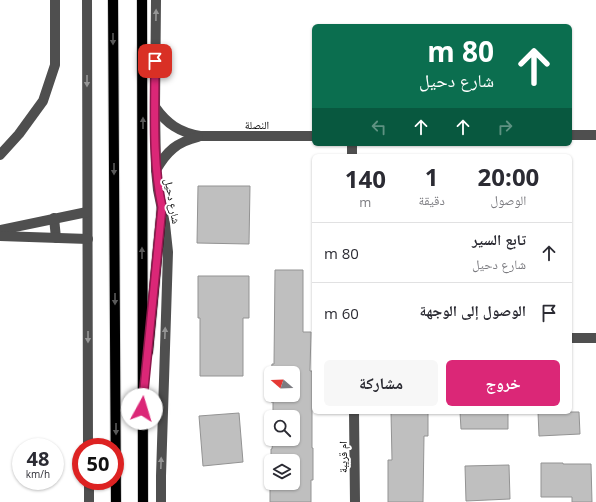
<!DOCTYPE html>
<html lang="ar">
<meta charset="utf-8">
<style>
:root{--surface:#fff;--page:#f7f7f7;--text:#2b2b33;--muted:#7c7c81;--line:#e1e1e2;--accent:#db2777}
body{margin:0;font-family:"Open Sans","Noto Naskh Arabic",sans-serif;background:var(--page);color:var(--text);direction:rtl;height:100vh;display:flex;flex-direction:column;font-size:15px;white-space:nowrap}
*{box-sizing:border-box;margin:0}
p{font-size:13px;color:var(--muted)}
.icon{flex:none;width:22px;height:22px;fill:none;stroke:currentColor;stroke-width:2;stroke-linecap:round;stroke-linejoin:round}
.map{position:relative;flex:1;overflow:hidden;direction:ltr}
.side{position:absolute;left:312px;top:154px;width:260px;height:260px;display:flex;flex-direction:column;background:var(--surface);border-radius:6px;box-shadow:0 1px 3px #0004;direction:rtl}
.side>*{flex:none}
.banner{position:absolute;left:312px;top:24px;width:260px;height:122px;border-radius:6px;box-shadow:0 1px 3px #0004;direction:rtl;background:#0b6e4f;color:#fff;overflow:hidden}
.needle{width:26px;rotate:289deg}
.buttons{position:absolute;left:264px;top:366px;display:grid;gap:8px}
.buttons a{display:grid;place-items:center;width:36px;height:36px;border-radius:6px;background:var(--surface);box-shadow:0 1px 3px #0004;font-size:20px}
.speed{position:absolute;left:12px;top:438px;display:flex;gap:8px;font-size:20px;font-weight:700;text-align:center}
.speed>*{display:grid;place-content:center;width:52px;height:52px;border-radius:50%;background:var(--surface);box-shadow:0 1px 3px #0004;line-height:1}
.speed small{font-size:10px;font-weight:400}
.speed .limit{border:6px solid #d22;background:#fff;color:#111}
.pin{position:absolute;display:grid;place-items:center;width:34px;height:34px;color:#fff;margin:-17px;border-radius:8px;box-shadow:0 2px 6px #0006}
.me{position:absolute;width:44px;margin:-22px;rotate:6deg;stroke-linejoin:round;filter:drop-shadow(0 0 3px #0008)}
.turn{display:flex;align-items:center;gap:14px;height:84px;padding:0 12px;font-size:18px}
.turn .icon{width:52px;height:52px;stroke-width:2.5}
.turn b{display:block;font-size:28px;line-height:34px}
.lanes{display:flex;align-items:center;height:38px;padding:0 12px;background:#0003;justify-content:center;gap:20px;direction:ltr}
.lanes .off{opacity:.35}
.eta{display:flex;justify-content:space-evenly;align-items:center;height:68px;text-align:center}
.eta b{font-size:24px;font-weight:700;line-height:28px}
.button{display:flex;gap:8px;margin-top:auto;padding:8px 12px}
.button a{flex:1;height:46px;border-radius:6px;background:var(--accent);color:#fff;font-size:16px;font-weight:700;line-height:46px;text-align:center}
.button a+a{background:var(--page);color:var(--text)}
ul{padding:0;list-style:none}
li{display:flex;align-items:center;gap:12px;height:60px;padding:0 12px;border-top:1px solid var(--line)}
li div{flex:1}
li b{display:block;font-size:15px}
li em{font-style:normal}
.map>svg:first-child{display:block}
.building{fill:#bfbfbf;stroke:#939393}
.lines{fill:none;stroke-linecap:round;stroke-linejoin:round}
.major-casing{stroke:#dbdbdb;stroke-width:12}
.minor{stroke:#4f4f4f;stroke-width:10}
.major{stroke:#000;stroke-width:10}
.oneway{fill:#959595}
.oneway2{fill:#595959}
.route-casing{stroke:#8e194d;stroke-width:10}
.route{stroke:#db2777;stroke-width:7}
.labels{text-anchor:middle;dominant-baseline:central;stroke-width:4;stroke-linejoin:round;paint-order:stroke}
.street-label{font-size:11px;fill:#000;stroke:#fff}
</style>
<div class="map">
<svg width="596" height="502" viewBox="0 0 596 502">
<rect width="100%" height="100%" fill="#fff"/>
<!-- building -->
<g class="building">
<path d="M198 186H250L249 244 197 243Z"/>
<path d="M275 270H303V332H311L310 371H312V448H313V480H311V502H270V485H271V483H293V461H271V449H272L273 439H293V417H273V402H271V395H293V373H271L272 364H274Z"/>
<path d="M198 276H249V318H243V376H200V318H198Z"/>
<path d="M391 412H428V436H424L423 502H388V460H392Z"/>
<path d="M460 412H508V429H461Z"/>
<path d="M538 412H579L580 434 539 436Z"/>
<path d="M239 413 243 462 203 466 199 416Z"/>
<path d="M541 463H563V464H591L592 502H572V497H541Z"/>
<path d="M509 465 510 499 466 501 465 466Z"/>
</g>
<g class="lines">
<defs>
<g id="major">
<path d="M113 0 116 502"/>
<path d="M142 0 143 502"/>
<path d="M148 352 162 207"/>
</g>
</defs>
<!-- major casing -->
<use href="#major" class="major-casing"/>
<!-- minor -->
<g class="minor">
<path d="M87 0 88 447"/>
<path d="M156 0 155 107 156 170 158 190 165 224 168 252 161 476V502"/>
<path d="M155 107C167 124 179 132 200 136H314"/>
<path d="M570 135H596"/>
<path d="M352 144V156"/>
<path d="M0 155 19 134 43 101 55 65V0"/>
<path d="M156 170C167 151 177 142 198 137"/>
<path d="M54 218 56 238"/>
<path d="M0 230 87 212"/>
<path d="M0 236 88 239"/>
<path d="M570 338H596"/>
<path d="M354 412 355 502"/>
<path d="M89 481V502"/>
</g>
<!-- major -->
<use href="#major" class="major"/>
</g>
<!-- one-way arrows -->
<defs><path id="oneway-solid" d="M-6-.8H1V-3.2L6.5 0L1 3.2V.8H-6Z"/></defs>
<g class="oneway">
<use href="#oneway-solid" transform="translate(156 15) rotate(-89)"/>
<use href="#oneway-solid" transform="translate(87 81) rotate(90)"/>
<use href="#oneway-solid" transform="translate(165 333) rotate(-88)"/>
<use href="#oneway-solid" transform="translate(88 337) rotate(90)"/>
<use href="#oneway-solid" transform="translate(161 463) rotate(-88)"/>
</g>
<g class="oneway2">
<use href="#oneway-solid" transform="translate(113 39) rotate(90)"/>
<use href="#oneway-solid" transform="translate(143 123) rotate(-90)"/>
<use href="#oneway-solid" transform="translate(114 169) rotate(90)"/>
<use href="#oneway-solid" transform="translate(142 253) rotate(-90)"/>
<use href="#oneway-solid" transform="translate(115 299) rotate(90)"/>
<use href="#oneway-solid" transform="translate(116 429) rotate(90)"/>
</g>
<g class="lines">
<defs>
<path id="route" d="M142 409 162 207C152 160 155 110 155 61"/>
</defs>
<!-- route casing -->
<use href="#route" class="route-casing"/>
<!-- route -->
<use href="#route" class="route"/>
</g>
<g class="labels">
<!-- street labels -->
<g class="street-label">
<text x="257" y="124">النصلة</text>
<text transform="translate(173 201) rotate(80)">شارع دحيل</text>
<text transform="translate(342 457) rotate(-90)">ام قريبة</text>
</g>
</g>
</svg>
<div class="buttons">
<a><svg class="needle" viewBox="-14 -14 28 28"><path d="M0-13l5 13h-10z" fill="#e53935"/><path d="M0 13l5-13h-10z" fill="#7c7c81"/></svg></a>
<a><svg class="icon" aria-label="search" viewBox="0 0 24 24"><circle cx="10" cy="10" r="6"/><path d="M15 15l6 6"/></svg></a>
<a><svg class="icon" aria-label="layers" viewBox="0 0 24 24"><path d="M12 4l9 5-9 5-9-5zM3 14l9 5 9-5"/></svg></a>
</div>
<div class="speed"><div>48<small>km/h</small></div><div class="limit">50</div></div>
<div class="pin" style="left:155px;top:61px;background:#d93025"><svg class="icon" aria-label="arrive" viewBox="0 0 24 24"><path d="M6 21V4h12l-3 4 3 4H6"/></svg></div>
<svg class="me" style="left:142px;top:409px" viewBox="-20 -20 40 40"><circle r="19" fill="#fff"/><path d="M0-13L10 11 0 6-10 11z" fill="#db2777"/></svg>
<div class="banner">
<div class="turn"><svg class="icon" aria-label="ahead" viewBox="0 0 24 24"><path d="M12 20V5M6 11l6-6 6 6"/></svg><div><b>80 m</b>شارع دحيل</div></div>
<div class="lanes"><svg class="icon off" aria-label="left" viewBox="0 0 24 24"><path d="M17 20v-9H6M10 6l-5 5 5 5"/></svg><svg class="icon" aria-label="ahead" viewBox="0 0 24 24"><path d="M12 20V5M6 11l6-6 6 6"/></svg><svg class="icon" aria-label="ahead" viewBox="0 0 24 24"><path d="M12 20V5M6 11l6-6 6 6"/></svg><svg class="icon off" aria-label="right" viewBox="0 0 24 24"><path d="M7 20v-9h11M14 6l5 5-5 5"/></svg></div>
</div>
<section class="side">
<div class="eta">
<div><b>20:00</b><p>الوصول</p></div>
<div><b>1</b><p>دقيقة</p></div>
<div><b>140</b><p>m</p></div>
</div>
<ul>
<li><svg class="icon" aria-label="ahead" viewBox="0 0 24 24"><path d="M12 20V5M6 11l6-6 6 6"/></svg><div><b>تابع السير</b><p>شارع دحيل</p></div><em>80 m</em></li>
<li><svg class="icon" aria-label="arrive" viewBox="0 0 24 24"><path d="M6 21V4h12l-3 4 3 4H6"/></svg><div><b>الوصول إلى الوجهة</b></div><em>60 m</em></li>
</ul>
<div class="button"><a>خروج</a><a>مشاركة</a></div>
</section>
</div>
